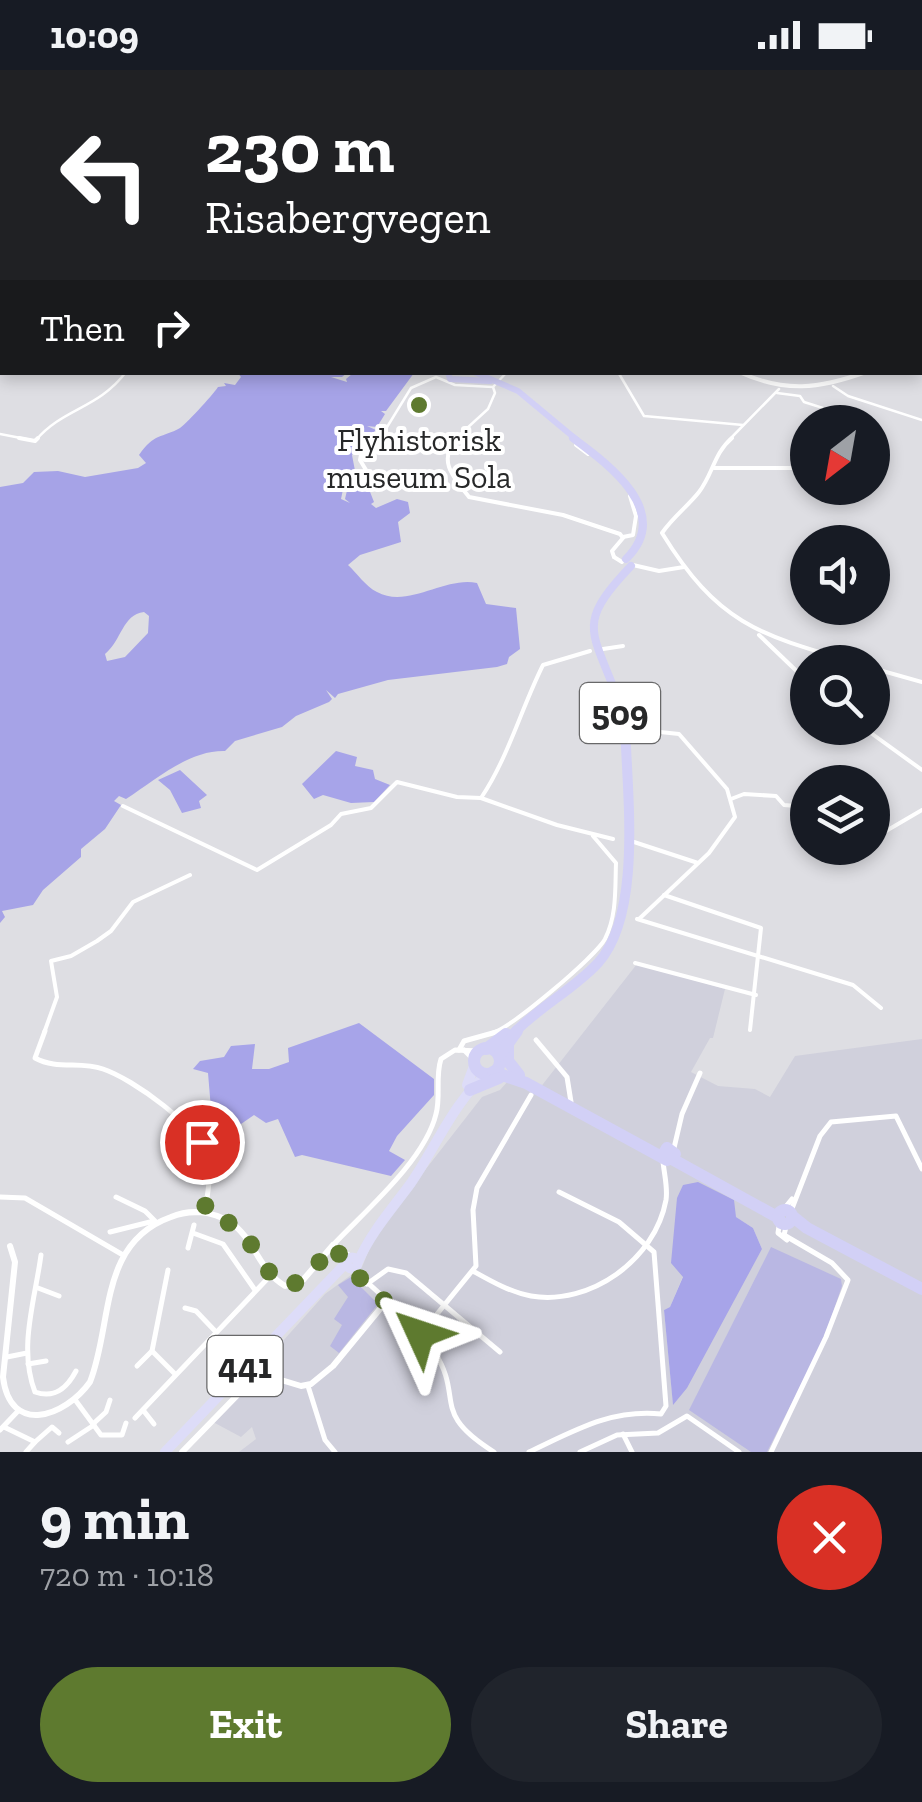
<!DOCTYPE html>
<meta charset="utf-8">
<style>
:root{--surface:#171b24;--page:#20242c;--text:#f1f3f6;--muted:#9ea1a6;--accent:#5e7a2f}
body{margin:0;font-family:"Zilla Slab",serif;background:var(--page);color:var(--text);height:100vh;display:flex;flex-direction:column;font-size:38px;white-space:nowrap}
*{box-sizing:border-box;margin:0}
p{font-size:32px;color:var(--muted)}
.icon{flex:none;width:55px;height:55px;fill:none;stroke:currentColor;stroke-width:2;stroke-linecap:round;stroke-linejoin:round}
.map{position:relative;height:1382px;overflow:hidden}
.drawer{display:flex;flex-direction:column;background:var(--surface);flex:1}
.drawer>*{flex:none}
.top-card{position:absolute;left:0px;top:0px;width:922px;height:305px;box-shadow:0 5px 15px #0003;background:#202124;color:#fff;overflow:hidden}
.needle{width:65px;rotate:211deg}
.fabs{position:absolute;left:790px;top:335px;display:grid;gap:20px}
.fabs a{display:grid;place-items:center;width:100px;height:100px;border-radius:50%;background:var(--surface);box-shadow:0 5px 15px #0003;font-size:50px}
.pin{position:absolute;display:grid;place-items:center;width:85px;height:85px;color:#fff;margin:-42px;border:5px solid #fff;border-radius:50%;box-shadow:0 2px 10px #0007}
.me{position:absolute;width:110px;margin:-55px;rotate:312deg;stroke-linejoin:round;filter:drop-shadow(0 0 8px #0008)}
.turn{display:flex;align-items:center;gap:35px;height:210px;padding:0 40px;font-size:45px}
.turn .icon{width:130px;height:130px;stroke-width:2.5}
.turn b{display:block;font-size:70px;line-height:85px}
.then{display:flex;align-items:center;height:95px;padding:0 40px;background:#0003;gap:20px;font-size:38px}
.round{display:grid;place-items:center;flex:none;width:105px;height:105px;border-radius:52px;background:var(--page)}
.summary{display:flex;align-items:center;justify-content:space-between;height:170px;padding:0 40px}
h1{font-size:60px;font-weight:700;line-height:75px}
.action{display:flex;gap:20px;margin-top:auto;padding:20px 40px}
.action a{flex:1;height:115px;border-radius:60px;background:var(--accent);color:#fff;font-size:40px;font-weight:700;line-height:115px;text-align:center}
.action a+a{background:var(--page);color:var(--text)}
.status{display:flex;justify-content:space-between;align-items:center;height:70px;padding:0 50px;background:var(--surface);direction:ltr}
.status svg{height:28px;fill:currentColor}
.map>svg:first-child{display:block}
.built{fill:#d0d0dc;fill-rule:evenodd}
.green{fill:#b9b7e3}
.forest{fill:#a7a4e9}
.water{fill:#a6a3e7;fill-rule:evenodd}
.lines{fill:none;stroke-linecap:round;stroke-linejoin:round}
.river{stroke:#a6a3e7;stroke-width:4}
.runway{fill:#999a9d;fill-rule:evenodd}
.minor-far2{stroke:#fff;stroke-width:2.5}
.minor-far1{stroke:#fff;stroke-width:4}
.minor{stroke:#fff;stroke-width:5}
.tertiary-far2{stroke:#fff;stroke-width:2.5}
.tertiary-far1{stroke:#fff;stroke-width:4}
.tertiary{stroke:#fff;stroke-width:6}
.secondary{stroke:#acacb7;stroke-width:4}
.primary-far1{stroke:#dddcf8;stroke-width:4}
.primary{stroke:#dddcf8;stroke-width:10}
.trunk-far3{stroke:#d2d0f6;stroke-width:6}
.trunk-far2{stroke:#d2d0f6;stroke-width:8}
.trunk-far1{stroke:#d2d0f6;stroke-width:10}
.trunk{stroke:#d2d0f6;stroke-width:12}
.route{stroke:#5e7a2f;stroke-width:18;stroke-dasharray:0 32.4}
.poi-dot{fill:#5e7a2f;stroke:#fff;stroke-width:4}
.labels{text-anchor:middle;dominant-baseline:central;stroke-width:8;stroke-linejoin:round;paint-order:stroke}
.far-poi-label{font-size:32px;fill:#272829;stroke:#fff}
.shield{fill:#fff;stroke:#686869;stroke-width:2.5}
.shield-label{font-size:35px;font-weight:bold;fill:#272829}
</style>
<div class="status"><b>10:09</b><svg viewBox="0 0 49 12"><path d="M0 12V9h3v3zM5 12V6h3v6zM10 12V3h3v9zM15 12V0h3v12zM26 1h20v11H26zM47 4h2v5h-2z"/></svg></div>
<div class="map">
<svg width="922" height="1382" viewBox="0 0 922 1382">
<rect width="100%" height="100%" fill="#dedee3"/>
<!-- built -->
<path class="built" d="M637 894 725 919 713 968H710L691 1002 718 1016 755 1019 770 1027 795 986 922 969V1382H239L256 1369 252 1357 241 1367 213 1352 251 1314 266 1308 277 1309 282 1296 278 1279 282 1272 325 1224 362 1197 376 1163 482 1027 500 1020 508 1011 536 1023ZM736 1147 753 1158 762 1179 673 1334 664 1240 670 1237 683 1206Z"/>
<!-- green -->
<g class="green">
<path d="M771 1177 841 1209 842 1216 823 1271 767 1382H751L689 1340Z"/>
<path d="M351 1207 378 1234 339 1283 330 1276 342 1255 334 1249 348 1227 338 1215Z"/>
</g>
<!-- forest -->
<g class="forest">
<path d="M336 681 357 687 355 696 373 700 375 709 390 715 374 732 351 733 323 725 314 729 302 714Z"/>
<path d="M180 700 207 725 199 731 201 738 182 743 170 720 158 710Z"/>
<path d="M359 953 434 1009V1025L397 1066 389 1081 405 1090 391 1106 302 1085 295 1087 278 1049 266 1053 254 1045 241 1054 225 1049 222 1062 233 1073 224 1085 204 1065 211 1039 208 1003 193 999 200 991 224 987 231 976 255 974 252 999H269L289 992 288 978Z"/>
<path d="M698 1112 734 1130 736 1147 753 1158 762 1179 687 1318 673 1335 664 1240 670 1237 683 1207 671 1193 677 1128 683 1115Z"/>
</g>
<!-- water -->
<path class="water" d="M237 302 347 303 342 307H331L347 312 346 309 352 304 414 303 386 341H381L385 344 377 357 367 356 376 360 370 365 359 363 364 370 352 385 356 406 345 410 341 429 350 433 345 429 349 412 365 409 374 432 371 434 376 438 397 429 408 432 410 443 398 452 401 472 360 485 348 495C357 503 366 517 377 522 408 539 445 506 477 513L486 534 516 538 520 579 509 587 507 594 497 597 388 610 338 624 335 628 326 620 332 629 329 632 296 646 282 657 235 671 225 681C189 680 157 709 126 729L119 726 114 731 121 735 105 759 81 779V787L43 820 33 835 2 841 5 847 0 853V417L23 413 34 402 58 401 85 407 138 398 146 393 139 385C154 363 162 368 180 358 184 356 212 326 218 317L226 316 224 313 235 315 241 307ZM144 542 149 546 148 563 125 587 107 591 105 584C122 570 122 545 144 542Z"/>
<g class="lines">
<!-- river -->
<path class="river" d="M862 2H888"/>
<!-- runway -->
<rect class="runway" x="920" y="206" width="2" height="7"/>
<!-- minor-far2 -->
<g class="minor-far2">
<path d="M496 0 507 2"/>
<path d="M820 2 835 0"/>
<path d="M618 302 644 346 743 355"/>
<path d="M833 316 848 326 922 350"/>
<path d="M777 323 800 326 804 332 823 338 827 345 823 352"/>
<path d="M0 364 31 370"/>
<path d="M36 370C63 338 98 339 126 302"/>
<path d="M373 370 384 362 411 318 436 307 455 315 493 317 507 302"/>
<path d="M454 370 488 339 495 323 493 317"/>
<path d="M729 370 779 319"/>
</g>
<!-- minor-far1 -->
<g class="minor-far1">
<path d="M19 368 35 371 38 368"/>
<path d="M457 368C437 390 453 407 469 427L563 445 620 464 623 468 612 481 614 487"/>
<path d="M732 368C714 383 713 404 699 422 688 436 673 447 662 463 717 552 757 565 854 592"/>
<path d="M576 375 588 384"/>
<path d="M714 398H808"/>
<path d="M366 400 360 390 362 379 377 368"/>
<path d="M623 467 633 465 636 446 630 426"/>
<path d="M614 487 622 492"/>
<path d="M633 495 659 501 684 497"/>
<path d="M759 565 808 612"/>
<path d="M603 579 623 576"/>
<path d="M872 598 922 612"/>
<path d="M864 658 922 700"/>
<path d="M632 659 679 664 727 719 735 747 709 783 639 849"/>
<path d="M481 728C508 688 521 639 543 595L590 581"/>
<path d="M731 729 744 724 776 726 784 735 808 737"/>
<path d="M123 736 257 800 331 755 341 744 371 738 397 712 457 727 481 728 557 755 613 769"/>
<path d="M872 754 886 761 922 740"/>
<path d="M634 772 698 793"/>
<path d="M664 825 761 858 750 960"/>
<path d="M637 849 853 915 881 938"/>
<path d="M635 893 756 925"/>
<path d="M44 963 57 927 51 891 71 886 97 871 111 861 133 832 190 805"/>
<path d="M492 963C511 958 595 887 605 869 617 845 615 819 616 793L593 766"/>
</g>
<!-- minor -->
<g class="minor">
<path d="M45 961 35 988C57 1000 80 991 103 999 133 1009 200 1057 208 1088 212 1105 207 1125 205 1142"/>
<path d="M536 970 567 1007 571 1032"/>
<path d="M459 980 464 971 500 961"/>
<path d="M464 980 473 989"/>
<path d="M674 1078 682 1044 700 1003"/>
<path d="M0 1127 25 1128 123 1185"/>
<path d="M116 1127 145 1141 155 1151"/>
<path d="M783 1140 792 1129"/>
<path d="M791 1141 820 1066 831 1052 896 1046 922 1099"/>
<path d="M780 1150 778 1163 787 1170"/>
<path d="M110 1162 154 1151"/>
<path d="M193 1163 223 1174 255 1220"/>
<path d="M333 1175C365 1141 425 1090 436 1044 441 1026 435 1007 441 989L455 980 479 981"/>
<path d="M188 1178 194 1155"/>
<path d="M41 1185C35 1230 18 1278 35 1322 55 1329 67 1318 76 1301"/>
<path d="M352 1198C376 1222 417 1253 434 1281 465 1330 429 1341 494 1382"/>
<path d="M168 1200 152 1281 175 1304"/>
<path d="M473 1201C491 1211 510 1222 531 1226 590 1236 655 1190 666 1130 668 1117 664 1104 663 1091"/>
<path d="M367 1214 388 1199 406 1203 500 1282"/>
<path d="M38 1218 59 1226"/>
<path d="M185 1238 196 1241 216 1262"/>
<path d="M420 1265 476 1196 473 1140 477 1118 531 1025"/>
<path d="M7 1287 27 1283"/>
<path d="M28 1294 46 1291"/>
<path d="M137 1296 152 1281"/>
<path d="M308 1316 325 1370 335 1382"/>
<path d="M76 1331 101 1365H122L126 1353"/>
<path d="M143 1340 154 1354"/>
<path d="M135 1348 271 1205"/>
<path d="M93 1354 106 1342 110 1330"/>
<path d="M4 1357 35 1372 52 1357 59 1363"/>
<path d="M0 1360 19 1340"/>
<path d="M623 1364 632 1382"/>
<path d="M68 1372 94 1355"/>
<path d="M26 1382 35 1372"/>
<path d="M529 1382C574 1361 610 1339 661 1344L666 1336 654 1182 619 1152 559 1122"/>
<path d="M580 1382 617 1365 658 1363 687 1346 739 1382"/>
<path d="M771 1382 826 1267 848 1210 832 1193 784 1165 787 1153"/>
</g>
<!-- tertiary-far2 -->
<path class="tertiary-far2" d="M0 127 2 134"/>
<!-- tertiary-far1 -->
<path class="tertiary-far1" d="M739 302C785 323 819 319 866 302"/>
<!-- tertiary -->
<g class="tertiary">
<path d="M10 1176 15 1192 3 1307C10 1366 65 1347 90 1312 113 1254 98 1173 171 1147 190 1139 212 1141 230 1152 255 1169 259 1201 285 1216L303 1210 333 1175 337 1178"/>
<path d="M337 1178 351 1187"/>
<path d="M182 1382 255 1307 268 1306 301 1316 311 1314 333 1296 384 1234"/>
</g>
<!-- secondary -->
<g class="secondary">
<path d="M243 0 248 2"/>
<path d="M794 0 801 2"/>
<path d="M155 2 166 0"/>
</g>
<!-- primary-far1 -->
<path class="primary-far1" d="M415 0 421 2"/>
<!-- primary -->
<g class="primary">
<path d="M467 1015 474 996"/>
<circle cx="352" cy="1193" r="5.5"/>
<path d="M358 1192C371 1162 392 1139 411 1113 436 1077 454 1031 488 1003"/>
<path d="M165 1382 347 1192"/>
</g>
<!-- trunk-far3 -->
<g class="trunk-far3">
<path d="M448 302 450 309 490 311"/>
<path d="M474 302 518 321 577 370"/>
</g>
<!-- trunk-far2 -->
<g class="trunk-far2">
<path d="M573 368C608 394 674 442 626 489"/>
<path d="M619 632C593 560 574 556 631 496"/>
</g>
<!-- trunk-far1 -->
<path class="trunk-far1" d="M514 963C539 937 574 919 598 893 644 842 626 717 625 650L618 629"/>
<!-- trunk -->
<g class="trunk">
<path d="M508 971V991L519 1005"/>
<circle cx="487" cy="991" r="13"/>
<path d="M486 979 506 964"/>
<path d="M499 986 517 961"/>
<path d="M493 1002 526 1013 667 1090 675 1084 667 1078 663 1085"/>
<path d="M470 1020 499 1008"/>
<path d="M672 1089 779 1148"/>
<circle cx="785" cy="1147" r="7"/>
<path d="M792 1146 807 1158 922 1219"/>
</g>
</g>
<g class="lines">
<!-- route -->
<path class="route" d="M202 1072 208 1088 205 1142 240 1158 276 1212C301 1224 318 1192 333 1175L348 1197 420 1264"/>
</g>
<!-- markers -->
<circle class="poi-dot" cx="419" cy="335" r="10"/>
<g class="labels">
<!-- far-poi labels -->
<g class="far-poi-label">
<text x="419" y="370">Flyhistorisk<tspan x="419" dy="37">museum Sola</tspan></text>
</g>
<!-- shield labels -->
<g class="shield">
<rect x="580" y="613" width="80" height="60" rx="8"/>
<rect x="207.5" y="1266" width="75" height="60" rx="8"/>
</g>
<g class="shield-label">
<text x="620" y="643">509</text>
<text x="245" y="1296">441</text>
</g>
</g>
</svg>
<div class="fabs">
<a><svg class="needle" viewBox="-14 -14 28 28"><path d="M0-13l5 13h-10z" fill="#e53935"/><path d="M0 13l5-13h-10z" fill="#9ea1a6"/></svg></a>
<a><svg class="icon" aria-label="sound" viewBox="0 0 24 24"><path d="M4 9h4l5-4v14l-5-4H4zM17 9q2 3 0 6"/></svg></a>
<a><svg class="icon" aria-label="search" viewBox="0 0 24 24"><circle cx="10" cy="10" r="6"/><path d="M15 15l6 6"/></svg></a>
<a><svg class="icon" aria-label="layers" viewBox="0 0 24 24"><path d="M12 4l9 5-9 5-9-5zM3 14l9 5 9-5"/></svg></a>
</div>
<div class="pin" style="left:202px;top:1072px;background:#d93025"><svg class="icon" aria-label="arrive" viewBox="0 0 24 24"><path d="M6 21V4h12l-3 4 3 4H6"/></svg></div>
<svg class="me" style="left:420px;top:1264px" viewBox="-20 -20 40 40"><path d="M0-17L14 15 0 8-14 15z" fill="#5e7a2f" stroke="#fff" stroke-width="4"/></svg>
<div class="top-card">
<div class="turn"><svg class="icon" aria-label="left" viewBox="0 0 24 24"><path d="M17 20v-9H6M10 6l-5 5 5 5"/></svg><div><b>230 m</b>Risabergvegen</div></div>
<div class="then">Then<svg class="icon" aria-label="right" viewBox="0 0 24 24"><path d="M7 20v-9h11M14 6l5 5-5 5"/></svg></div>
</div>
</div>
<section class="drawer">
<div class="summary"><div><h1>9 min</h1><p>720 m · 10:18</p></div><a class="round" style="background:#d93025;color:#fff"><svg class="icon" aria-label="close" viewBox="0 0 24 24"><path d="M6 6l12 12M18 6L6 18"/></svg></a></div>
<div class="action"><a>Exit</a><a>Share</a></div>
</section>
